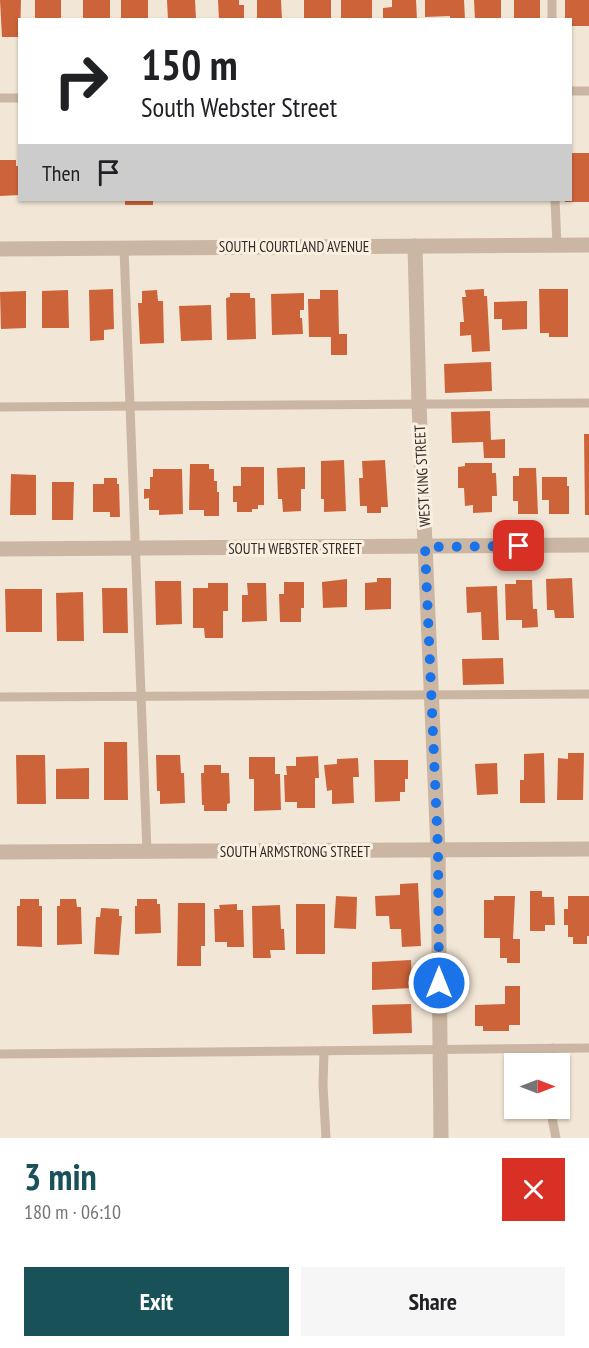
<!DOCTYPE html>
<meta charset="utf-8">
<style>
:root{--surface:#fff;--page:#f6f6f6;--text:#202124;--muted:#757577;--accent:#185158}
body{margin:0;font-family:"PT Sans Narrow",sans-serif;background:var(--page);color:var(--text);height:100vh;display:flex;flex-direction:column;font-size:22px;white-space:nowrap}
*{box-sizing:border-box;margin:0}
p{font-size:20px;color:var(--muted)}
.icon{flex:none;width:33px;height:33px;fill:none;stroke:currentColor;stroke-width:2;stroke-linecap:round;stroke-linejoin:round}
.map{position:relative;height:1138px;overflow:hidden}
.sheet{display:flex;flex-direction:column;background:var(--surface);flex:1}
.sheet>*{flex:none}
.banner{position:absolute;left:18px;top:18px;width:554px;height:183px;border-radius:0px;box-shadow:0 2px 4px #0004;background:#fff;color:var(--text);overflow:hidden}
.needle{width:39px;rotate:90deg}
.controls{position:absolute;left:504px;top:1053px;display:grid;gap:12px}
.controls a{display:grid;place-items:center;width:66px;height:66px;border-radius:0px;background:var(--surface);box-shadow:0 2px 4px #0004;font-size:30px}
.pin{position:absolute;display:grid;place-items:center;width:51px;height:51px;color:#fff;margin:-26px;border-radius:12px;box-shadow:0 3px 9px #0006}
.me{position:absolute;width:66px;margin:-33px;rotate:0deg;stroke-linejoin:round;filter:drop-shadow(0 0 4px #0008)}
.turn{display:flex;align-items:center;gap:21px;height:126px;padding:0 24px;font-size:27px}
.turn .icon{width:78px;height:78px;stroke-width:2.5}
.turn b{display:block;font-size:42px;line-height:51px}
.then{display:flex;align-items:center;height:57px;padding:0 24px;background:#0003;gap:12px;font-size:22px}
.round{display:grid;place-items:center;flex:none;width:63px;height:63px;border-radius:0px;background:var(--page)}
.summary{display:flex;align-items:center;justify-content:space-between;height:102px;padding:0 24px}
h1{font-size:36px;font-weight:700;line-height:45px;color:var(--accent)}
.button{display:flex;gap:12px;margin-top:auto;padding:12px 24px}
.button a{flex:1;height:69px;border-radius:0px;background:var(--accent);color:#fff;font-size:24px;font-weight:700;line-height:69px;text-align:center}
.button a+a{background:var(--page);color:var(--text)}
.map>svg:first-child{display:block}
.building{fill:#cd6439}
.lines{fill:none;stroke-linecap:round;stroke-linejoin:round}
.service{stroke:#cab6a2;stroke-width:9}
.minor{stroke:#cab6a2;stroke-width:15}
.route{stroke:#1a73e8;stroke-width:10;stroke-dasharray:0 18}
.labels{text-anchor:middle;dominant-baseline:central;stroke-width:6;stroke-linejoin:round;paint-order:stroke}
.street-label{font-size:15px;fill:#342a25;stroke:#faf0e2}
</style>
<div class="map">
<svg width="589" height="1138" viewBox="0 0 589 1138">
<rect width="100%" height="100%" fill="#f2e6d6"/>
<!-- building -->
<g class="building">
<path d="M0 0H21L20 37H2Z"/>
<rect x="35" y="0" width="26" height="20"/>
<rect x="83" y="0" width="27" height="20"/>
<rect x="121" y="0" width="27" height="20"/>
<path d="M167 0H195L196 19 168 20Z"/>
<path d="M218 0H239V5H244V20H219Z"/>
<path d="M257 0H281L282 20H257Z"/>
<rect x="304" y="0" width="27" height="20"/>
<rect x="341" y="0" width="31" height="20"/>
<path d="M392 0H416L417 20H383V8L392 7Z"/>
<path d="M425 0H464L465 20H450V16L425 17Z"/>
<path d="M474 0H501V20H475Z"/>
<rect x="514" y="0" width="26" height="20"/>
<path d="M565 0H589V26H570V20L565 18Z"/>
<path d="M570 153H589V202H565V200H570Z"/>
<path d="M0 160H16V166H20V195L0 196Z"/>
<rect x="125" y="200" width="28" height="5"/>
<path d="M113 289 114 329 104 330V340L90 341 89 290Z"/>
<path d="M484 289V296H487L490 351 472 352 471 335 460 336V322H464L462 297H466L465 290Z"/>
<path d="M539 289H568V337H549V333H540Z"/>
<path d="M68 290 69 328H42V291Z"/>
<path d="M157 290 158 301H163L164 343 140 344 138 303H142V291Z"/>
<path d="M320 290H338L339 334H347V355H331V337H309L308 299H320Z"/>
<path d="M26 291V328L1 329 0 292Z"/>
<path d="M230 293H250V298H255L256 339 227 340 226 298 230 297Z"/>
<path d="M304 293V310H300V318H302L303 334 272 335 271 294Z"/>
<path d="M527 301V329L502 330V319H494V302Z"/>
<path d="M211 305 212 340 181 341 179 306Z"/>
<path d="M491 362 492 391 445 393 444 364Z"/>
<path d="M490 411 491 440 505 439V458H484L483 442 452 443 451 412Z"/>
<path d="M584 434H589V515H585Z"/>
<path d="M344 460 346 511 324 512V499H321V461Z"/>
<path d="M385 460 388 507H381V513H367V506H360L359 478H363L362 461Z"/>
<path d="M465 463H492V473H496L497 496H492V512L473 513V505L465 506 464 488H458V467L465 466Z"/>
<path d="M190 464H209V469H214V481H217V492H219V516H204V510H189Z"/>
<path d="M241 467H264V505H258V509H252V512H237V502H233V486H241Z"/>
<path d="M305 467V489H301V511L283 512 282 499H278L277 468Z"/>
<path d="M519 468H536L538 514H518V501H513V476H519Z"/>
<path d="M153 469H182L183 514 159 515V510H149V498L144 499V489H150V477H153Z"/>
<path d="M11 474 36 475V515H10Z"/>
<path d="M542 477H567V486H569V514H549V500H542Z"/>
<path d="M104 478H117V484H119L120 517H110V512H93V484H104Z"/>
<path d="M52 482H74L73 520H52Z"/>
<path d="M377 578H391V609L365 610V583L377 582Z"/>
<path d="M572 578 574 618H555L554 610H547L546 579Z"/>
<path d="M347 579V607L323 608 322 582Z"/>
<path d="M516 580H532L533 609H537L538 627 522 628V620H506L505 584H516Z"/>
<path d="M155 581H181L182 624 156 625Z"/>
<path d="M284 582H304V608H301V622H280L279 594H284Z"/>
<path d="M208 583H228V611H223V638H205L204 628H193V588H208Z"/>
<path d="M247 583H266L267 621 242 622V595H248Z"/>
<path d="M497 586 499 640H482L481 612 467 613 466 587Z"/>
<path d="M102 588H127L128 633H103Z"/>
<path d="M5 589H42V632H6Z"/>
<path d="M83 592 84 641H57L56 593Z"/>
<path d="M503 658 504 684 463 685 462 659Z"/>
<path d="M104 742H127L128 800H104Z"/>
<path d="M544 753 545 803H520V780H524V754Z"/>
<path d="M568 753H584L583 800H557L558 758 568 759Z"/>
<path d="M16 755H45L46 804H17Z"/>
<path d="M156 755H180L181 773H184L185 803 160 804V791H157Z"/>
<path d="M318 756 319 778H315V808H297V802H285L284 775H287L286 766H296V757Z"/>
<path d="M249 757H275V774H280L281 810 254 811V779H249Z"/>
<path d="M358 758 359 777H353L354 803 332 804V790L327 791 324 765 337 764V759Z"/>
<path d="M374 760H408V779H405V792H400V801L375 802Z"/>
<path d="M497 763 498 794 477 795 475 764Z"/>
<path d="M204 765H221V773H229L230 803 227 804V811H204V805H202L201 773H204Z"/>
<path d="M89 768V799H56V769Z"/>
<path d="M418 883 421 946 402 947 401 929H390L389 916H376L375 896 400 895V884Z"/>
<path d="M530 891H542V897H554L555 925H545V931H530Z"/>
<path d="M336 896 357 897 356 929 334 928Z"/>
<path d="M494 896H515L513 939H520V963H507V958H500V938H484V900H494Z"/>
<path d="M568 896H589V936H587V944H573V937H568V925H564V909H568Z"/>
<path d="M20 899H39V906H42V947L17 946V906H20Z"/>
<path d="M60 899H76L77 907H81L82 944 57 945V906H60Z"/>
<path d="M137 899H157V904H160L161 933 135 934V906H137Z"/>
<path d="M178 903H205V946H201V966H177Z"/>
<path d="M237 904V910H243L244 947H227V942H215L214 909H220L219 905Z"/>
<rect x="296" y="904" width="29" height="50"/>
<path d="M280 905 281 929H284L285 950H270L271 958H253L252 906Z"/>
<path d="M101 908 119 909V916H122L119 955 94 954 96 917H100Z"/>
<path d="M411 960 412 988 372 990V962Z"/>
<path d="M505 986H520V1025H509V1031H483V1026H475V1005L505 1004Z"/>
<path d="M411 1004 412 1033 373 1034 372 1005Z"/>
</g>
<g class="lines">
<!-- service -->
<g class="service">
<path d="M552 0V20"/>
<path d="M570 91H589"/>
<path d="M0 98H20"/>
<path d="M555 200 557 245"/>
<path d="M124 248 147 852"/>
<path d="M0 407 589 403"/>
<path d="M0 697 589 694"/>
<path d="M324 1051 323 1085 326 1138"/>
<path d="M0 1054 589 1048"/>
<path d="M552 1064 553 1048"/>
<path d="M550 1108 556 1138"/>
</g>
<!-- minor -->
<g class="minor">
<path d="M415 246 419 404 438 850 441 1138"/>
<path d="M0 249 589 245"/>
<path d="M0 549 589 545"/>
<path d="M0 852 589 849"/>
</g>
</g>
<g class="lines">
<!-- route -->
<path class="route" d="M439 983 438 850 425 547 519 546"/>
</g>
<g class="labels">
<!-- street labels -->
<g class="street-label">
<text x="294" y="246">SOUTH COURTLAND AVENUE</text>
<text transform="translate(422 476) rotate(-93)">WEST KING STREET</text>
<text x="295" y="548">SOUTH WEBSTER STREET</text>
<text x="295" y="851">SOUTH ARMSTRONG STREET</text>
</g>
</g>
</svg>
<div class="controls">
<a><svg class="needle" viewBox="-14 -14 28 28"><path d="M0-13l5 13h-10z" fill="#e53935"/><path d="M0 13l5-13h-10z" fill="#757577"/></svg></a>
</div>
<div class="pin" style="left:519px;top:546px;background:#d93025"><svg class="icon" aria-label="arrive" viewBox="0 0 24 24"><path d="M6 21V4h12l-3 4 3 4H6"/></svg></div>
<svg class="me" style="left:439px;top:983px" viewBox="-20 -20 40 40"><circle r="17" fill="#1a73e8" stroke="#fff" stroke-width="3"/><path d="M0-11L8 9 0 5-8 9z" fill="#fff"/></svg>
<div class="banner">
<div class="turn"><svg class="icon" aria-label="right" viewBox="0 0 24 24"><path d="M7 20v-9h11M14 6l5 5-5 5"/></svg><div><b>150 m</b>South Webster Street</div></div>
<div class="then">Then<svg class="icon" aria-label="arrive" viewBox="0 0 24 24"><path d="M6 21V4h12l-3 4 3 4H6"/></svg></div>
</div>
</div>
<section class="sheet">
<div class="summary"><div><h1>3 min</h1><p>180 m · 06:10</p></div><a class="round" style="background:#d93025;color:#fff"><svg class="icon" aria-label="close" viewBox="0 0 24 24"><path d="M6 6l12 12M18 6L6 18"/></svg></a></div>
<div class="button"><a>Exit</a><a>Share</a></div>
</section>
